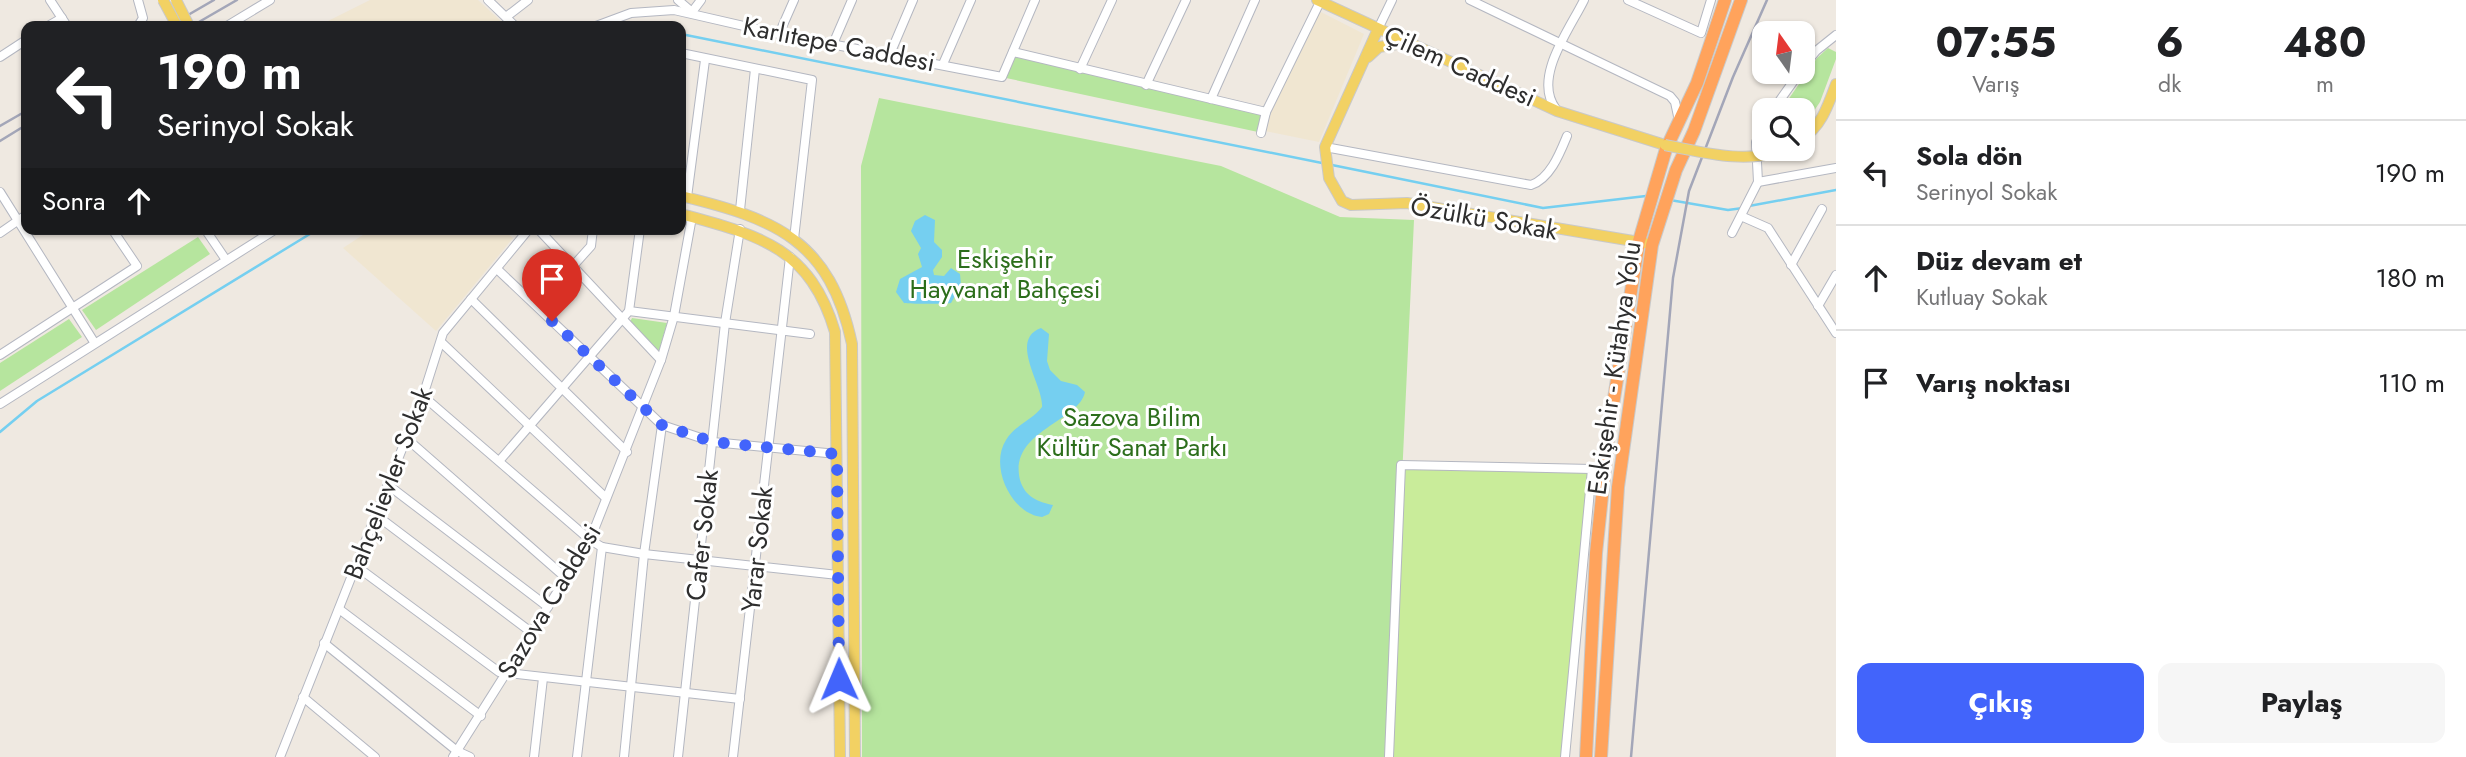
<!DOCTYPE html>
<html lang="tr">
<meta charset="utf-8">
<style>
:root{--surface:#fff;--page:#f6f6f6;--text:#202124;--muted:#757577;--line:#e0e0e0;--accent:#4264fb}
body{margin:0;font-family:Jost,sans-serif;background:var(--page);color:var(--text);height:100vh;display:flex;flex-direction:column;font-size:26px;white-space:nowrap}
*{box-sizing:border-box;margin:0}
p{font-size:23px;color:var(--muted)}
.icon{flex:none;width:38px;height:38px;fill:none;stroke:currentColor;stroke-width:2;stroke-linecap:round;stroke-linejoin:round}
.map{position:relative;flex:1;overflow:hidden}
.side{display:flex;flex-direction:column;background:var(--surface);width:630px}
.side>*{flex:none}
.guide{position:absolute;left:21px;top:21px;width:665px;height:214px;border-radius:14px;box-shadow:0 2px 5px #0004;background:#202124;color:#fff;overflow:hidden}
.needle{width:46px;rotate:346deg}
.buttons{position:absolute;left:1752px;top:21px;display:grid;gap:14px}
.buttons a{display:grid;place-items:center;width:63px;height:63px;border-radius:14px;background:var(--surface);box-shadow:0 2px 5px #0004;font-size:35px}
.pin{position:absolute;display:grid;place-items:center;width:60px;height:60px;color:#fff;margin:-72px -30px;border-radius:50% 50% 50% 0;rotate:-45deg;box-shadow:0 0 7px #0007}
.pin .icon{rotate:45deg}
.me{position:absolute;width:77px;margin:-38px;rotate:359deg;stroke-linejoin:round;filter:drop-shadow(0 0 5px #0008)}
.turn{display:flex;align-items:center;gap:24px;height:147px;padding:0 21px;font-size:32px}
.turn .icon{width:91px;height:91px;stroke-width:2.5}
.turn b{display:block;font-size:49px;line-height:60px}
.then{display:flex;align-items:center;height:66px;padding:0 21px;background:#0003;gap:14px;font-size:26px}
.eta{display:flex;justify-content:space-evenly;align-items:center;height:119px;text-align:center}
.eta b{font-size:42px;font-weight:700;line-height:49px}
.cta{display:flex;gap:14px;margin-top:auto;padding:14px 21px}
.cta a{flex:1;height:80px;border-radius:14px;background:var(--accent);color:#fff;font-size:28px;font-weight:700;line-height:80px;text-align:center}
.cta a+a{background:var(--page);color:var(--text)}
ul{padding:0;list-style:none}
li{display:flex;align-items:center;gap:21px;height:105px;padding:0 21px;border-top:2px solid var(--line)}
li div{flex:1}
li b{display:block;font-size:26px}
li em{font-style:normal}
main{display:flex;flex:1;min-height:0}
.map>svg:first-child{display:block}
.education{fill:#f0e6d1}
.green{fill:#b6e59e}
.pitch{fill:#c9ec9a}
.water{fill:#75cff0}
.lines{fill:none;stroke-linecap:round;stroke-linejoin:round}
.stream{stroke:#75cff0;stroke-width:2.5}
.minor-casing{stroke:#b4b7c1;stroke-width:10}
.major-casing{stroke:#c9c9c9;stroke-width:12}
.highway-casing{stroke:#c9c9c9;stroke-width:14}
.minor{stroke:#fff;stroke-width:8}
.major{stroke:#f2d163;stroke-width:10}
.highway{stroke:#ffa35c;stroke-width:12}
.rail{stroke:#a3a6b8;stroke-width:2.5}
.major-bridge-casing{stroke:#c9c9c9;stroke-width:12;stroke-linecap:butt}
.major-bridge{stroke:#f2d163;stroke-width:10}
.route{stroke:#4264fb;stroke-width:12;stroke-dasharray:0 21.6}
.labels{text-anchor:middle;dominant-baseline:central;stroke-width:6;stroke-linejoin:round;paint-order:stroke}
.street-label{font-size:26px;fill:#2e2e2e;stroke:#fff}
.park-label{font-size:26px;fill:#2c6e1b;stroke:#fff}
</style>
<main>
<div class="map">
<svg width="1836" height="757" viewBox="0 0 1836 757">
<rect width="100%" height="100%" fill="#efe9e1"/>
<!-- education -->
<g class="education">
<path d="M370 0H478L506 26H318Z"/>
<path d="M1319 11 1364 34 1319 142 1265 131 1269 112Z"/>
<path d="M372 229H502L513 238 436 331 343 248Z"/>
</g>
<!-- green -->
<g class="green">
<path d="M1828 48 1836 52V59L1820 102 1803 127 1802 110H1781L1817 58Z"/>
<path d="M1015 56 1262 114 1258 132 1006 78Z"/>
<path d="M879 98 1221 166 1340 217 1414 220 1389 757H862L861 166Z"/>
<path d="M198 237 210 254 96 330 82 310Z"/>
<path d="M632 318 667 323 659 351 630 322Z"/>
<path d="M69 319 82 337 0 391V363Z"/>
</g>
<!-- pitch -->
<path class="pitch" d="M1401 465 1592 469 1565 757H1389Z"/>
<!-- water -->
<g class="water">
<path d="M925 215 935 220 934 242 942 250V257L933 270 934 275 944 276 951 268 960 274 961 285 951 303C945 304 909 304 904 303L896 292 900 279 922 267 918 254 921 248 911 231 915 221Z"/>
<path d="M1041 328 1049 334 1047 361 1050 370 1061 381 1077 385 1085 392C1079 422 1008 431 1020 480 1025 497 1038 502 1053 505L1049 514 1042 517C1011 514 989 466 1006 440 1014 426 1032 420 1042 407 1044 386 1008 340 1041 328Z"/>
</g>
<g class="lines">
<!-- stream -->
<g class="stream">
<path d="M681 34 1322 163"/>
<path d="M1332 165 1543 208 1646 196"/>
<path d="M1670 200 1728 210 1743 208"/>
<path d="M1749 206 1836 190"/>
<path d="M0 432 37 401 318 229"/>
</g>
<defs>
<g id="minor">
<path d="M50 0 67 26"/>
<path d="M138 0 143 18 138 26"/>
<path d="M488 0 515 26"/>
<path d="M678 0 692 12"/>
<path d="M1470 0 1670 96 1675 102 1679 121"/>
<path d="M1628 0 1701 33 1711 0"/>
<path d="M692 12 701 0"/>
<path d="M506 17 528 0"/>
<path d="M48 26 62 18"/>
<path d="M227 26 270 0"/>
<path d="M596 26 631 13 674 10 779 34 1002 77 1035 0"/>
<path d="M1378 29 1392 0"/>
<path d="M779 34 794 0"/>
<path d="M833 44 852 0"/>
<path d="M1013 52 1266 112"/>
<path d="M681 53 812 80 794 239"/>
<path d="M890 54 913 0"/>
<path d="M0 57 26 40"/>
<path d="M943 64 971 0"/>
<path d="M1802 68 1816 51 1836 35"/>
<path d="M1080 69 1112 0"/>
<path d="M1146 85 1186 0"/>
<path d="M1211 99 1255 0"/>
<path d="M1556 109C1532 78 1570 29 1584 0"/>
<path d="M1773 110 1800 72"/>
<path d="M1261 133 1266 112 1320 2"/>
<path d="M1325 147 1531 185C1550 179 1560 153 1567 136"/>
<path d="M1758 182 1836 168"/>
<path d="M0 192 94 342"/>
<path d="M687 197 705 60"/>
<path d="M740 210 755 69"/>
<path d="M1743 217 1768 228 1836 333"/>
<path d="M205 229 226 260"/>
<path d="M538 229 661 360"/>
<path d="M0 233 26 215"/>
<path d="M1732 233 1758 182 1756 142 1764 127"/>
<path d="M1791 265 1822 209"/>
<path d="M573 266 591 246 593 229"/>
<path d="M497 269 662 425 713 442 837 454"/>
<path d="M471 299 627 452"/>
<path d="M1818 306 1836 275"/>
<path d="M629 311 810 334"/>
<path d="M442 343 606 498"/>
<path d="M0 355 137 266 112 229"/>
<path d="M423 396 590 540 602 547 644 554 838 575"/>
<path d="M0 404 276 229"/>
<path d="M406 438 566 578"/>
<path d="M500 460 629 311 640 229"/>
<path d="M388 485 548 607"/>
<path d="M376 515 531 632"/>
<path d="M356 566 499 672 740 699"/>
<path d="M339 609 481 716"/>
<path d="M324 643 457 751 470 757"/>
<path d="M303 697 375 757"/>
<path d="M280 757 423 396 443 333 529 229"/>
<path d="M453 757 590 540 661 360 674 316 692 217"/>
<path d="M534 757 543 678"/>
<path d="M577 757 602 547"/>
<path d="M624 757 644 554 662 425"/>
<path d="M678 757 725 323 740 229"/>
<path d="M733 757 790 257"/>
<path d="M1389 757 1401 465 1592 469 1565 757"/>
</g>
<g id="major">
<path d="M1317 0 1557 111 1665 145"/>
<path d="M1378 29 1325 147 1329 178 1342 201 1351 205 1407 203 1645 243"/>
<path d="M1368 57 1379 47 1403 43"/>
<path d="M1802 138C1821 128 1829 103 1836 84"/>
<path d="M681 196C776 219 830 240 852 344L855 757"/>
<path d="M681 214C758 235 810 247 835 332L840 757"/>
</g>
<g id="highway">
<path d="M1586 757 1596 553 1609 430 1639 241 1666 149 1697 83 1725 0"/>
<path d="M1601 757 1618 487 1652 245 1676 170 1694 131 1741 0"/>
</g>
</defs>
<!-- minor casing -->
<use href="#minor" class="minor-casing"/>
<!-- major casing -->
<use href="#major" class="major-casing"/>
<!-- highway casing -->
<use href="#highway" class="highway-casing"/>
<!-- minor -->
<use href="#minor" class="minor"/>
<!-- major -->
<use href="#major" class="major"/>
<!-- highway -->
<use href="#highway" class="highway"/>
<!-- rail -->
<g class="rail">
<path d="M169 26 214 0"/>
<path d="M192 26 237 0"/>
<path d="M0 126 26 111"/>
<path d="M0 141 26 125"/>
<path d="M1631 757 1673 278 1689 191 1733 77 1767 0"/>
</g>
<defs>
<g id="major-bridge">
<path d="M163 0 177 26"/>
<path d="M176 0 189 26"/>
<path d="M1665 145C1703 152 1743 164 1781 151"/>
</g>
</defs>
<!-- major-bridge casing -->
<use href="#major-bridge" class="major-bridge-casing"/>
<!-- major-bridge -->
<use href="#major-bridge" class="major-bridge"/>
</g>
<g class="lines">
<!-- route -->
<path class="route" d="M552 321 662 425 713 442 837 454 839 679"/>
</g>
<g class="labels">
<!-- street labels -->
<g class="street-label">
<text transform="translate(839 44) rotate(11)">Karlıtepe Caddesi</text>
<text transform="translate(1460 66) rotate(24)">Çilem Caddesi</text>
<text transform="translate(1484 218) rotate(10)">Özülkü Sokak</text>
<text transform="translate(1614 368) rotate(-82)">Eskişehir - Kütahya Yolu</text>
<text transform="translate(388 483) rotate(-69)">Bahçelievler Sokak</text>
<text transform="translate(702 535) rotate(-84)">Cafer Sokak</text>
<text transform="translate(757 549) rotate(-84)">Yarar Sokak</text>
<text transform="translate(549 601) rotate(-59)">Sazova Caddesi</text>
</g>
<!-- park labels -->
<g class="park-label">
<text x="1005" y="259">Eskişehir<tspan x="1005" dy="30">Hayvanat Bahçesi</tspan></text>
<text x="1132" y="417">Sazova Bilim<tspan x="1132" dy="30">Kültür Sanat Parkı</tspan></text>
</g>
</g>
</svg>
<div class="buttons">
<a><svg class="needle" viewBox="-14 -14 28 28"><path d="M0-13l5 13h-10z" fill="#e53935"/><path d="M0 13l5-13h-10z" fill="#757577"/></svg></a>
<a><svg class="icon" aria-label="search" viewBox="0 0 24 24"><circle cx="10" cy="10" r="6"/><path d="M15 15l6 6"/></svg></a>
</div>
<div class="pin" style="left:552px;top:321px;background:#d93025"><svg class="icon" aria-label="arrive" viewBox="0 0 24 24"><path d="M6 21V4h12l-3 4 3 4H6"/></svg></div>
<svg class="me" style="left:839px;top:679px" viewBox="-20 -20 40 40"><path d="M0-17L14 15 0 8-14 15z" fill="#4264fb" stroke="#fff" stroke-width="4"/></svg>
<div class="guide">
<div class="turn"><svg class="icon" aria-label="left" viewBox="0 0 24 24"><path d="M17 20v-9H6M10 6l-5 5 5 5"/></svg><div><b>190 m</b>Serinyol Sokak</div></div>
<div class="then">Sonra<svg class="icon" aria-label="ahead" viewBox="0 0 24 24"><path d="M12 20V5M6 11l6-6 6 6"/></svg></div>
</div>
</div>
<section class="side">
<div class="eta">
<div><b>07:55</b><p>Varış</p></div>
<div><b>6</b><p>dk</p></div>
<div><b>480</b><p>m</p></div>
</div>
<ul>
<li><svg class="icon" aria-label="left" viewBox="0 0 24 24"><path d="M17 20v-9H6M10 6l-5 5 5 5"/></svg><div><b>Sola dön</b><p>Serinyol Sokak</p></div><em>190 m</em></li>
<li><svg class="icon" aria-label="ahead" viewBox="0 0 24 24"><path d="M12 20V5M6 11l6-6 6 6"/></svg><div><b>Düz devam et</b><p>Kutluay Sokak</p></div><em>180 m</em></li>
<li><svg class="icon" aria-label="arrive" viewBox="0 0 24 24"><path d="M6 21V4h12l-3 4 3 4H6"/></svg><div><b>Varış noktası</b></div><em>110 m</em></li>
</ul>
<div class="cta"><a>Çıkış</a><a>Paylaş</a></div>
</section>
</main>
